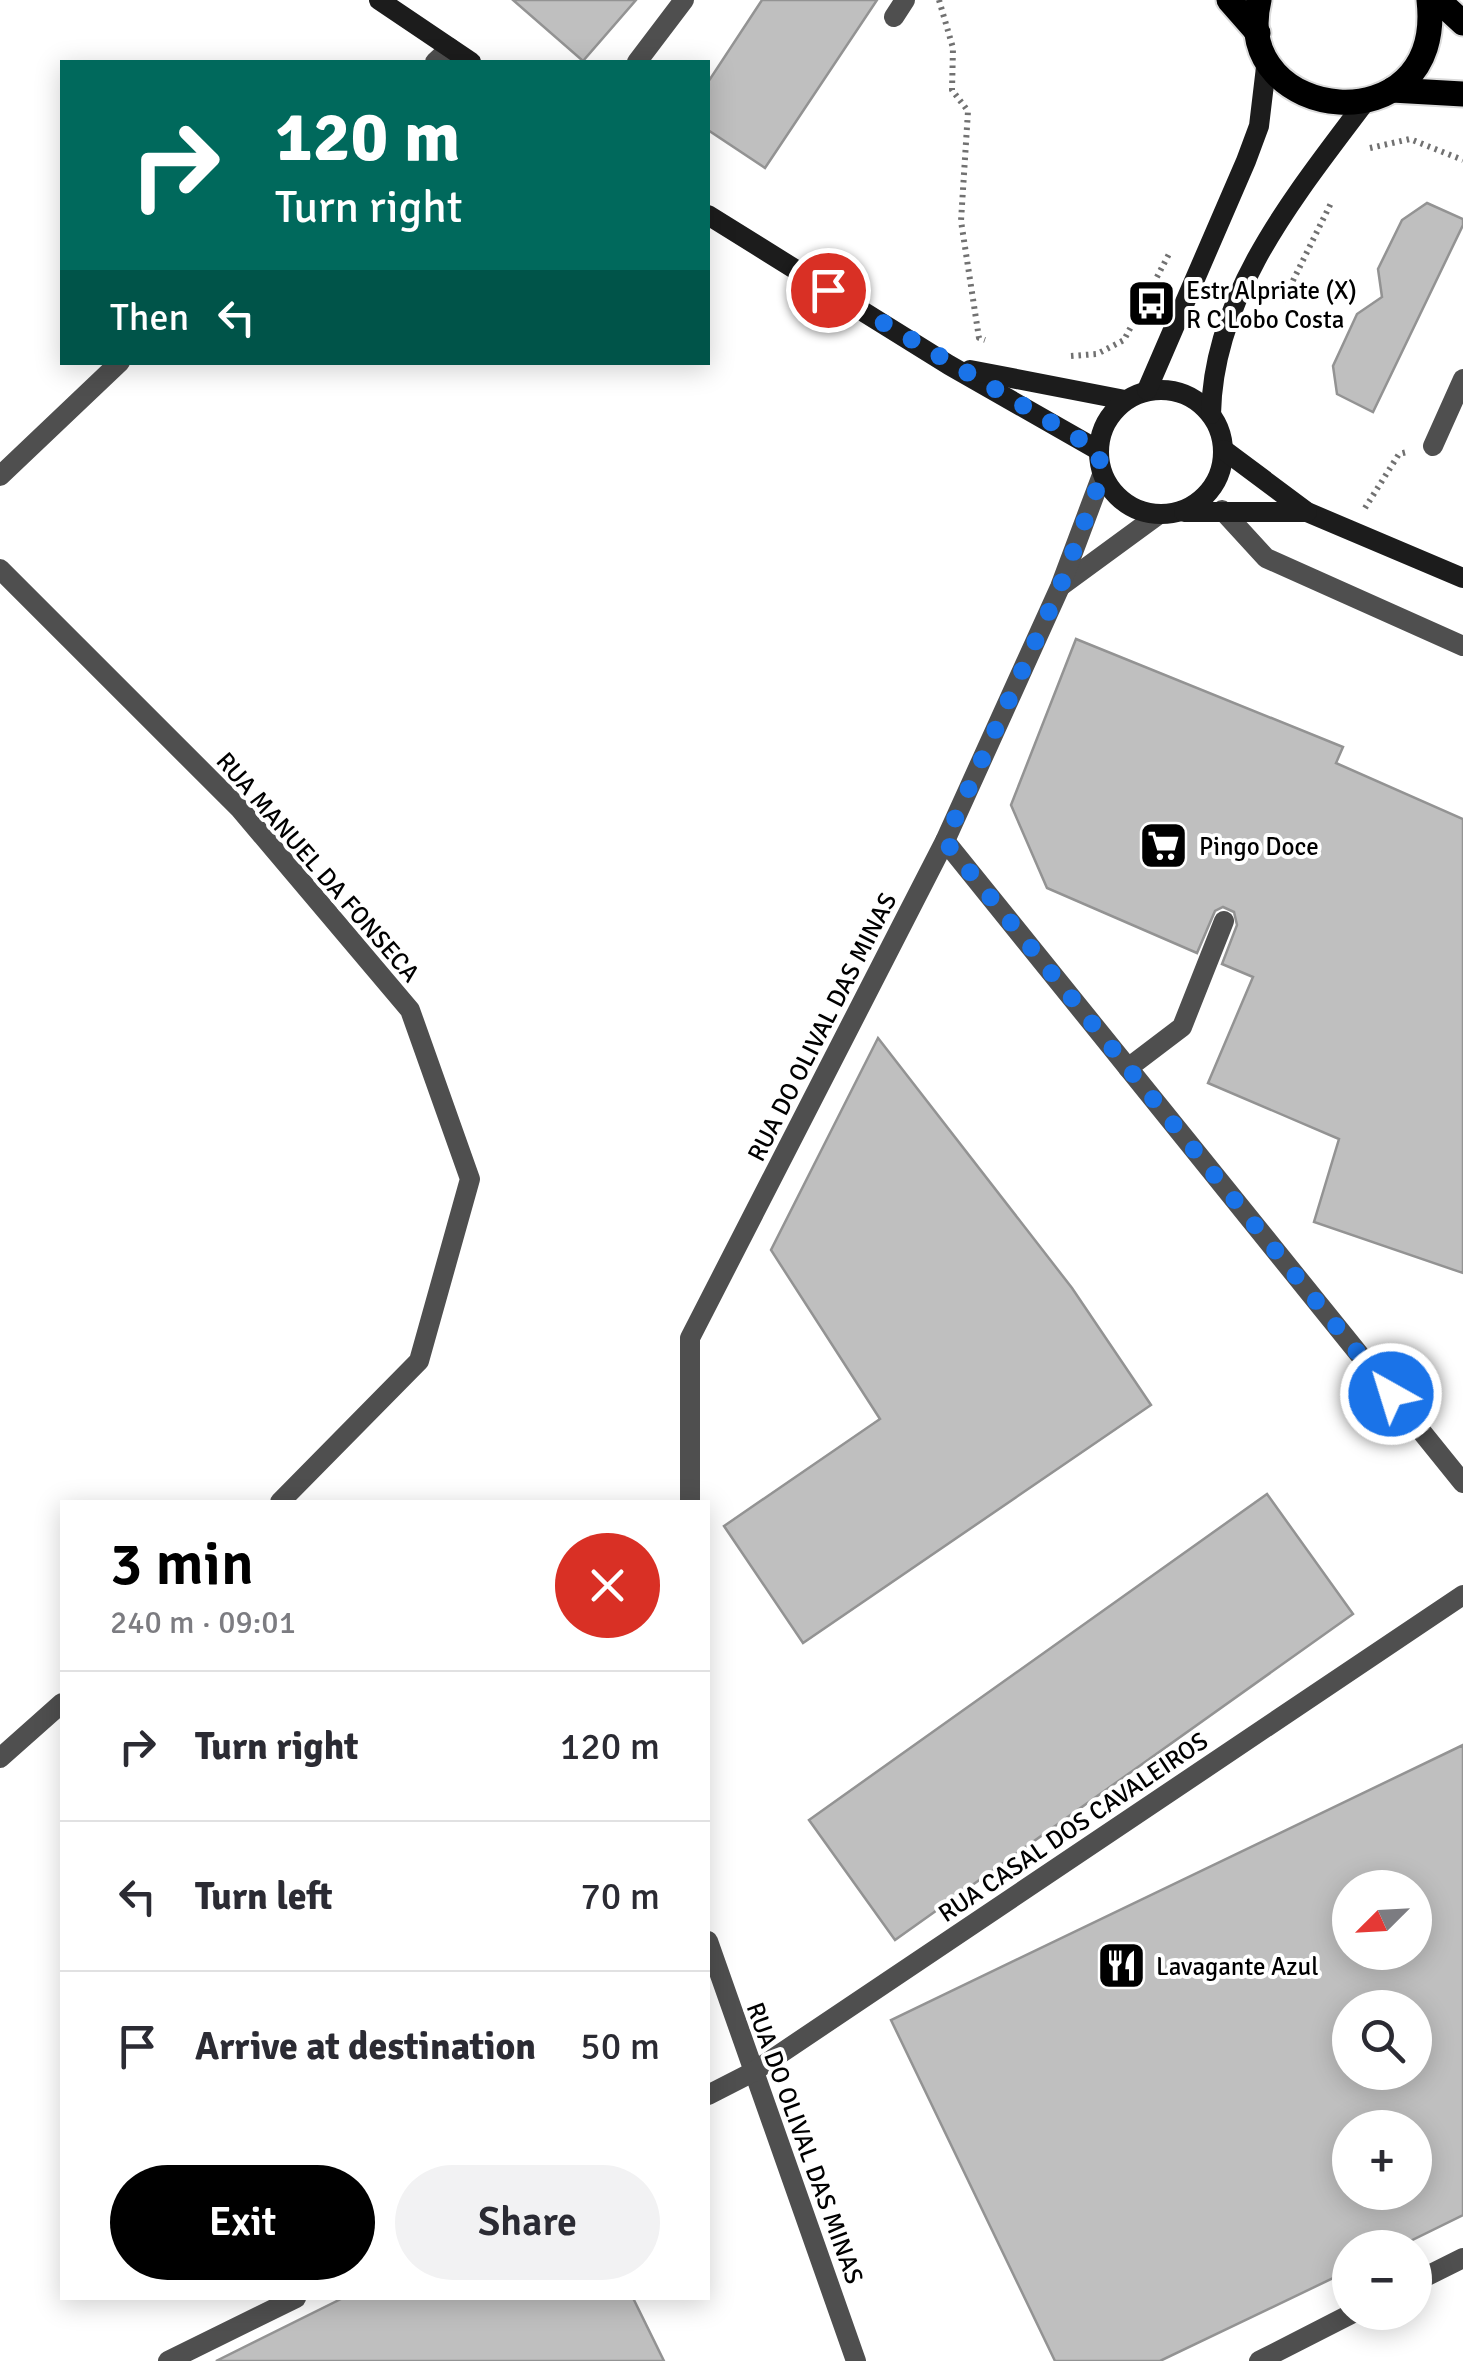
<!DOCTYPE html>
<meta charset="utf-8">
<style>
:root{--surface:#fff;--page:#f2f2f3;--text:#2b2b33;--muted:#7c7c81;--line:#e1e1e2;--accent:#000}
body{margin:0;font-family:Signika,sans-serif;background:var(--page);color:var(--text);height:100vh;display:flex;flex-direction:column;font-size:38px;white-space:nowrap}
*{box-sizing:border-box;margin:0}
p{font-size:32px;color:var(--muted)}
.icon{flex:none;width:55px;height:55px;fill:none;stroke:currentColor;stroke-width:2;stroke-linecap:round;stroke-linejoin:round}
.map{position:relative;flex:1;overflow:hidden}
.sheet{position:absolute;left:60px;top:1500px;width:650px;height:800px;display:flex;flex-direction:column;background:var(--surface);border-radius:0px;box-shadow:0 5px 25px #0003}
.sheet>*{flex:none}
.guide{position:absolute;left:60px;top:60px;width:650px;height:305px;border-radius:0px;box-shadow:0 5px 25px #0003;background:#00695c;color:#fff;overflow:hidden}
.needle{width:65px;rotate:246deg}
.fabs{position:absolute;left:1332px;top:1870px;display:grid;gap:20px}
.fabs a{display:grid;place-items:center;width:100px;height:100px;border-radius:50%;background:var(--surface);box-shadow:0 5px 25px #0003;font-size:50px}
.pin{position:absolute;display:grid;place-items:center;width:85px;height:85px;color:#fff;margin:-42px;border:5px solid #fff;border-radius:50%;box-shadow:0 2px 10px #0007}
.me{position:absolute;width:110px;margin:-55px;rotate:321deg;stroke-linejoin:round;filter:drop-shadow(0 0 8px #0008)}
.turn{display:flex;align-items:center;gap:35px;height:210px;padding:0 50px;font-size:45px}
.turn .icon{width:130px;height:130px;stroke-width:2.5}
.turn b{display:block;font-size:70px;line-height:85px}
.then{display:flex;align-items:center;height:95px;padding:0 50px;background:#0003;gap:20px;font-size:38px}
.round{display:grid;place-items:center;flex:none;width:105px;height:105px;border-radius:52px;background:var(--page)}
.headline{display:flex;align-items:center;justify-content:space-between;height:170px;padding:0 50px}
h1{font-size:60px;font-weight:600;line-height:75px;color:var(--accent)}
.button{display:flex;gap:20px;margin-top:auto;padding:20px 50px}
.button a{flex:1;height:115px;border-radius:60px;background:var(--accent);color:#fff;font-size:40px;font-weight:600;line-height:115px;text-align:center}
.button a+a{background:var(--page);color:var(--text)}
ul{padding:0;list-style:none}
li{display:flex;align-items:center;gap:30px;height:150px;padding:0 50px;border-top:2px solid var(--line)}
li div{flex:1}
li b{display:block;font-size:38px}
li em{font-style:normal}
.map>svg:first-child{display:block}
.building{fill:#bfbfbf;stroke:#939393;stroke-width:2.5;fill-rule:evenodd}
.lines{fill:none;stroke-linecap:round;stroke-linejoin:round}
.primary-casing{stroke:#dbdbdb;stroke-width:29}
.path{stroke:#717171;stroke-width:6;stroke-dasharray:2.5 5;stroke-linecap:butt}
.lane{stroke:#4f4f4f;stroke-width:20}
.street{stroke:#4f4f4f;stroke-width:20}
.secondary{stroke:#1c1c1c;stroke-width:20}
.primary{stroke:#000;stroke-width:25}
.route{stroke:#1a73e8;stroke-width:18;stroke-dasharray:0 32.4}
.labels{text-anchor:middle;dominant-baseline:central;stroke-width:8;stroke-linejoin:round;paint-order:stroke}
.poi-label{font-size:25px;fill:#000;stroke:#fff;text-anchor:start}
.street-label{font-size:25px;fill:#000;stroke:#fff}
</style>
<div class="map">
<svg width="1463" height="2361" viewBox="0 0 1463 2361">
<rect width="100%" height="100%" fill="#fff"/>
<!-- building -->
<g class="building">
<path d="M513 0H636L583 61Z"/>
<path d="M762 0H877L765 168 708 130V82Z"/>
<path d="M1427 203 1463 219V225L1373 412 1337 394 1333 366 1357 314 1382 297 1378 269 1402 220Z"/>
<path d="M1076 639 1343 747 1336 763 1463 819V1273L1314 1222 1339 1139 1208 1083 1253 977 1222 964 1237 925 1234 912 1223 907 1215 911 1197 953 1047 888 1011 805Z"/>
<path d="M878 1038 1072 1288 1151 1405 803 1643 724 1526 880 1419 771 1250Z"/>
<path d="M1267 1494 1353 1614 895 1940 809 1820Z"/>
<path d="M1463 1745V2215L1396 2248H1350V2270L1160 2361H1055L891 2020ZM1350 1888H1415V1952H1350ZM1350 2008H1415V2072H1350ZM1350 2128H1415V2192H1350Z"/>
<path d="M343 2298H633L664 2361H216Z"/>
</g>
<g class="lines">
<defs>
<g id="primary">
<path d="M1229 0 1258 33"/>
<path d="M1259 0C1229 124 1446 148 1429 0"/>
<path d="M1438 0 1463 23"/>
<path d="M1392 90 1463 94"/>
</g>
</defs>
<!-- primary casing -->
<use href="#primary" class="primary-casing"/>
<!-- path -->
<g class="path">
<path d="M939 0 953 48 952 90 968 111 961 221 979 338 985 340"/>
<path d="M1370 148 1410 139 1463 160"/>
<path d="M1283 301 1332 201"/>
<path d="M1071 356 1097 354 1124 340 1169 254"/>
<path d="M1365 508 1399 454 1407 452"/>
</g>
<!-- lane -->
<g class="lane">
<path d="M1222 510 1266 558 1463 646"/>
<path d="M1128 1068 1182 1027 1224 921"/>
</g>
<!-- street -->
<g class="street">
<path d="M894 17 905 0"/>
<path d="M435 62 450 48"/>
<path d="M637 62 684 0"/>
<path d="M1433 446 1463 379"/>
<path d="M0 476 120 362"/>
<path d="M0 569 240 809 410 1010 470 1179 419 1361 280 1502"/>
<path d="M1061 586 1158 515"/>
<path d="M945 841 1463 1483"/>
<path d="M690 1502V1338L945 841 1060 587 1102 475"/>
<path d="M0 1758 62 1703"/>
<path d="M708 1941 856 2361"/>
<path d="M708 2095 753 2072 1463 1595"/>
<path d="M1415 2282 1463 2258"/>
<path d="M168 2361 296 2298"/>
<path d="M1259 2361 1355 2312"/>
</g>
<!-- secondary -->
<g class="secondary">
<path d="M379 0 471 62"/>
<path d="M708 215 949 365 1098 450"/>
<path d="M970 370 1125 400"/>
<circle cx="1161" cy="452" r="62"/>
<path d="M1147 390 1246 161 1259 126 1267 59"/>
<path d="M1211 414C1213 294 1296 194 1365 102"/>
<path d="M1224 450 1307 512 1463 578"/>
<path d="M1184 512H1307"/>
</g>
<!-- primary -->
<use href="#primary" class="primary"/>
</g>
<g class="lines">
<!-- route -->
<path class="route" d="M828 290 1098 450 1102 475 1060 587 945 841 1391 1394"/>
</g>
<!-- icons -->
<defs>
<symbol id="bus-square" viewBox="-11 -11 22 22"><rect x="-9" y="-9" width="18" height="18" rx="4" fill="#000" stroke="#fff"/><path d="M-5-6H5V4H4V6H2V4H-2V6H-4V4H-5ZM-3.5-4V0h7V-4ZM-3.5 1.2v1.5H-2V1.2ZM2 1.2v1.5H3.5V1.2Z" fill="#fff"/></symbol>
<symbol id="supermarket-square" viewBox="-11 -11 22 22"><rect x="-9" y="-9" width="18" height="18" rx="4" fill="#000" stroke="#fff"/><path d="M-6-5.5h2.5l.6 2H6L4.5 2H-2.5L-4.4-4H-6ZM-1.5 3.2a1.3 1.3 0 1 0 .1 0ZM3 3.2a1.3 1.3 0 1 0 .1 0Z" fill="#fff"/></symbol>
<symbol id="restaurant-square" viewBox="-11 -11 22 22"><rect x="-9" y="-9" width="18" height="18" rx="4" fill="#000" stroke="#fff"/><path d="M-5-6h1v4h1v-4h1v4h1v-4h1v5L-1.5 .5V6h-2V.5L-5-1ZM5-6V6H3V1.5H1.5Q1.5-4 5-6Z" fill="#fff"/></symbol>
</defs>
<g fill-rule="evenodd">
<use href="#bus-square" x="1124" y="276" width="55" height="55"/>
<use href="#supermarket-square" x="1136" y="818" width="55" height="55"/>
<use href="#restaurant-square" x="1094" y="1938" width="55" height="55"/>
</g>
<g class="labels">
<!-- poi labels -->
<g class="poi-label">
<text x="1186" y="290">Estr Alpriate (X)<tspan x="1186" dy="29">R C Lobo Costa</tspan></text>
<text x="1199" y="846">Pingo Doce</text>
<text x="1156" y="1966">Lavagante Azul</text>
</g>
<!-- street labels -->
<g class="street-label">
<text transform="translate(318 867) rotate(49)">RUA MANUEL DA FONSECA</text>
<text transform="translate(822 1027) rotate(-63)">RUA DO OLIVAL DAS MINAS</text>
<text transform="translate(1073 1827) rotate(-34)">RUA CASAL DOS CAVALEIROS</text>
<text transform="translate(805 2143) rotate(70)">RUA DO OLIVAL DAS MINAS</text>
</g>
</g>
</svg>
<div class="fabs">
<a><svg class="needle" viewBox="-14 -14 28 28"><path d="M0-13l5 13h-10z" fill="#e53935"/><path d="M0 13l5-13h-10z" fill="#7c7c81"/></svg></a>
<a><svg class="icon" aria-label="search" viewBox="0 0 24 24"><circle cx="10" cy="10" r="6"/><path d="M15 15l6 6"/></svg></a>
<a>+</a>
<a>−</a>
</div>
<div class="pin" style="left:828px;top:290px;background:#d93025"><svg class="icon" aria-label="arrive" viewBox="0 0 24 24"><path d="M6 21V4h12l-3 4 3 4H6"/></svg></div>
<svg class="me" style="left:1391px;top:1394px" viewBox="-20 -20 40 40"><circle r="17" fill="#1a73e8" stroke="#fff" stroke-width="3"/><path d="M0-11L8 9 0 5-8 9z" fill="#fff"/></svg>
<div class="guide">
<div class="turn"><svg class="icon" aria-label="right" viewBox="0 0 24 24"><path d="M7 20v-9h11M14 6l5 5-5 5"/></svg><div><b>120 m</b>Turn right</div></div>
<div class="then">Then<svg class="icon" aria-label="left" viewBox="0 0 24 24"><path d="M17 20v-9H6M10 6l-5 5 5 5"/></svg></div>
</div>
<section class="sheet">
<div class="headline"><div><h1>3 min</h1><p>240 m · 09:01</p></div><a class="round" style="background:#d93025;color:#fff"><svg class="icon" aria-label="close" viewBox="0 0 24 24"><path d="M6 6l12 12M18 6L6 18"/></svg></a></div>
<ul>
<li><svg class="icon" aria-label="right" viewBox="0 0 24 24"><path d="M7 20v-9h11M14 6l5 5-5 5"/></svg><div><b>Turn right</b></div><em>120 m</em></li>
<li><svg class="icon" aria-label="left" viewBox="0 0 24 24"><path d="M17 20v-9H6M10 6l-5 5 5 5"/></svg><div><b>Turn left</b></div><em>70 m</em></li>
<li><svg class="icon" aria-label="arrive" viewBox="0 0 24 24"><path d="M6 21V4h12l-3 4 3 4H6"/></svg><div><b>Arrive at destination</b></div><em>50 m</em></li>
</ul>
<div class="button"><a>Exit</a><a>Share</a></div>
</section>
</div>
